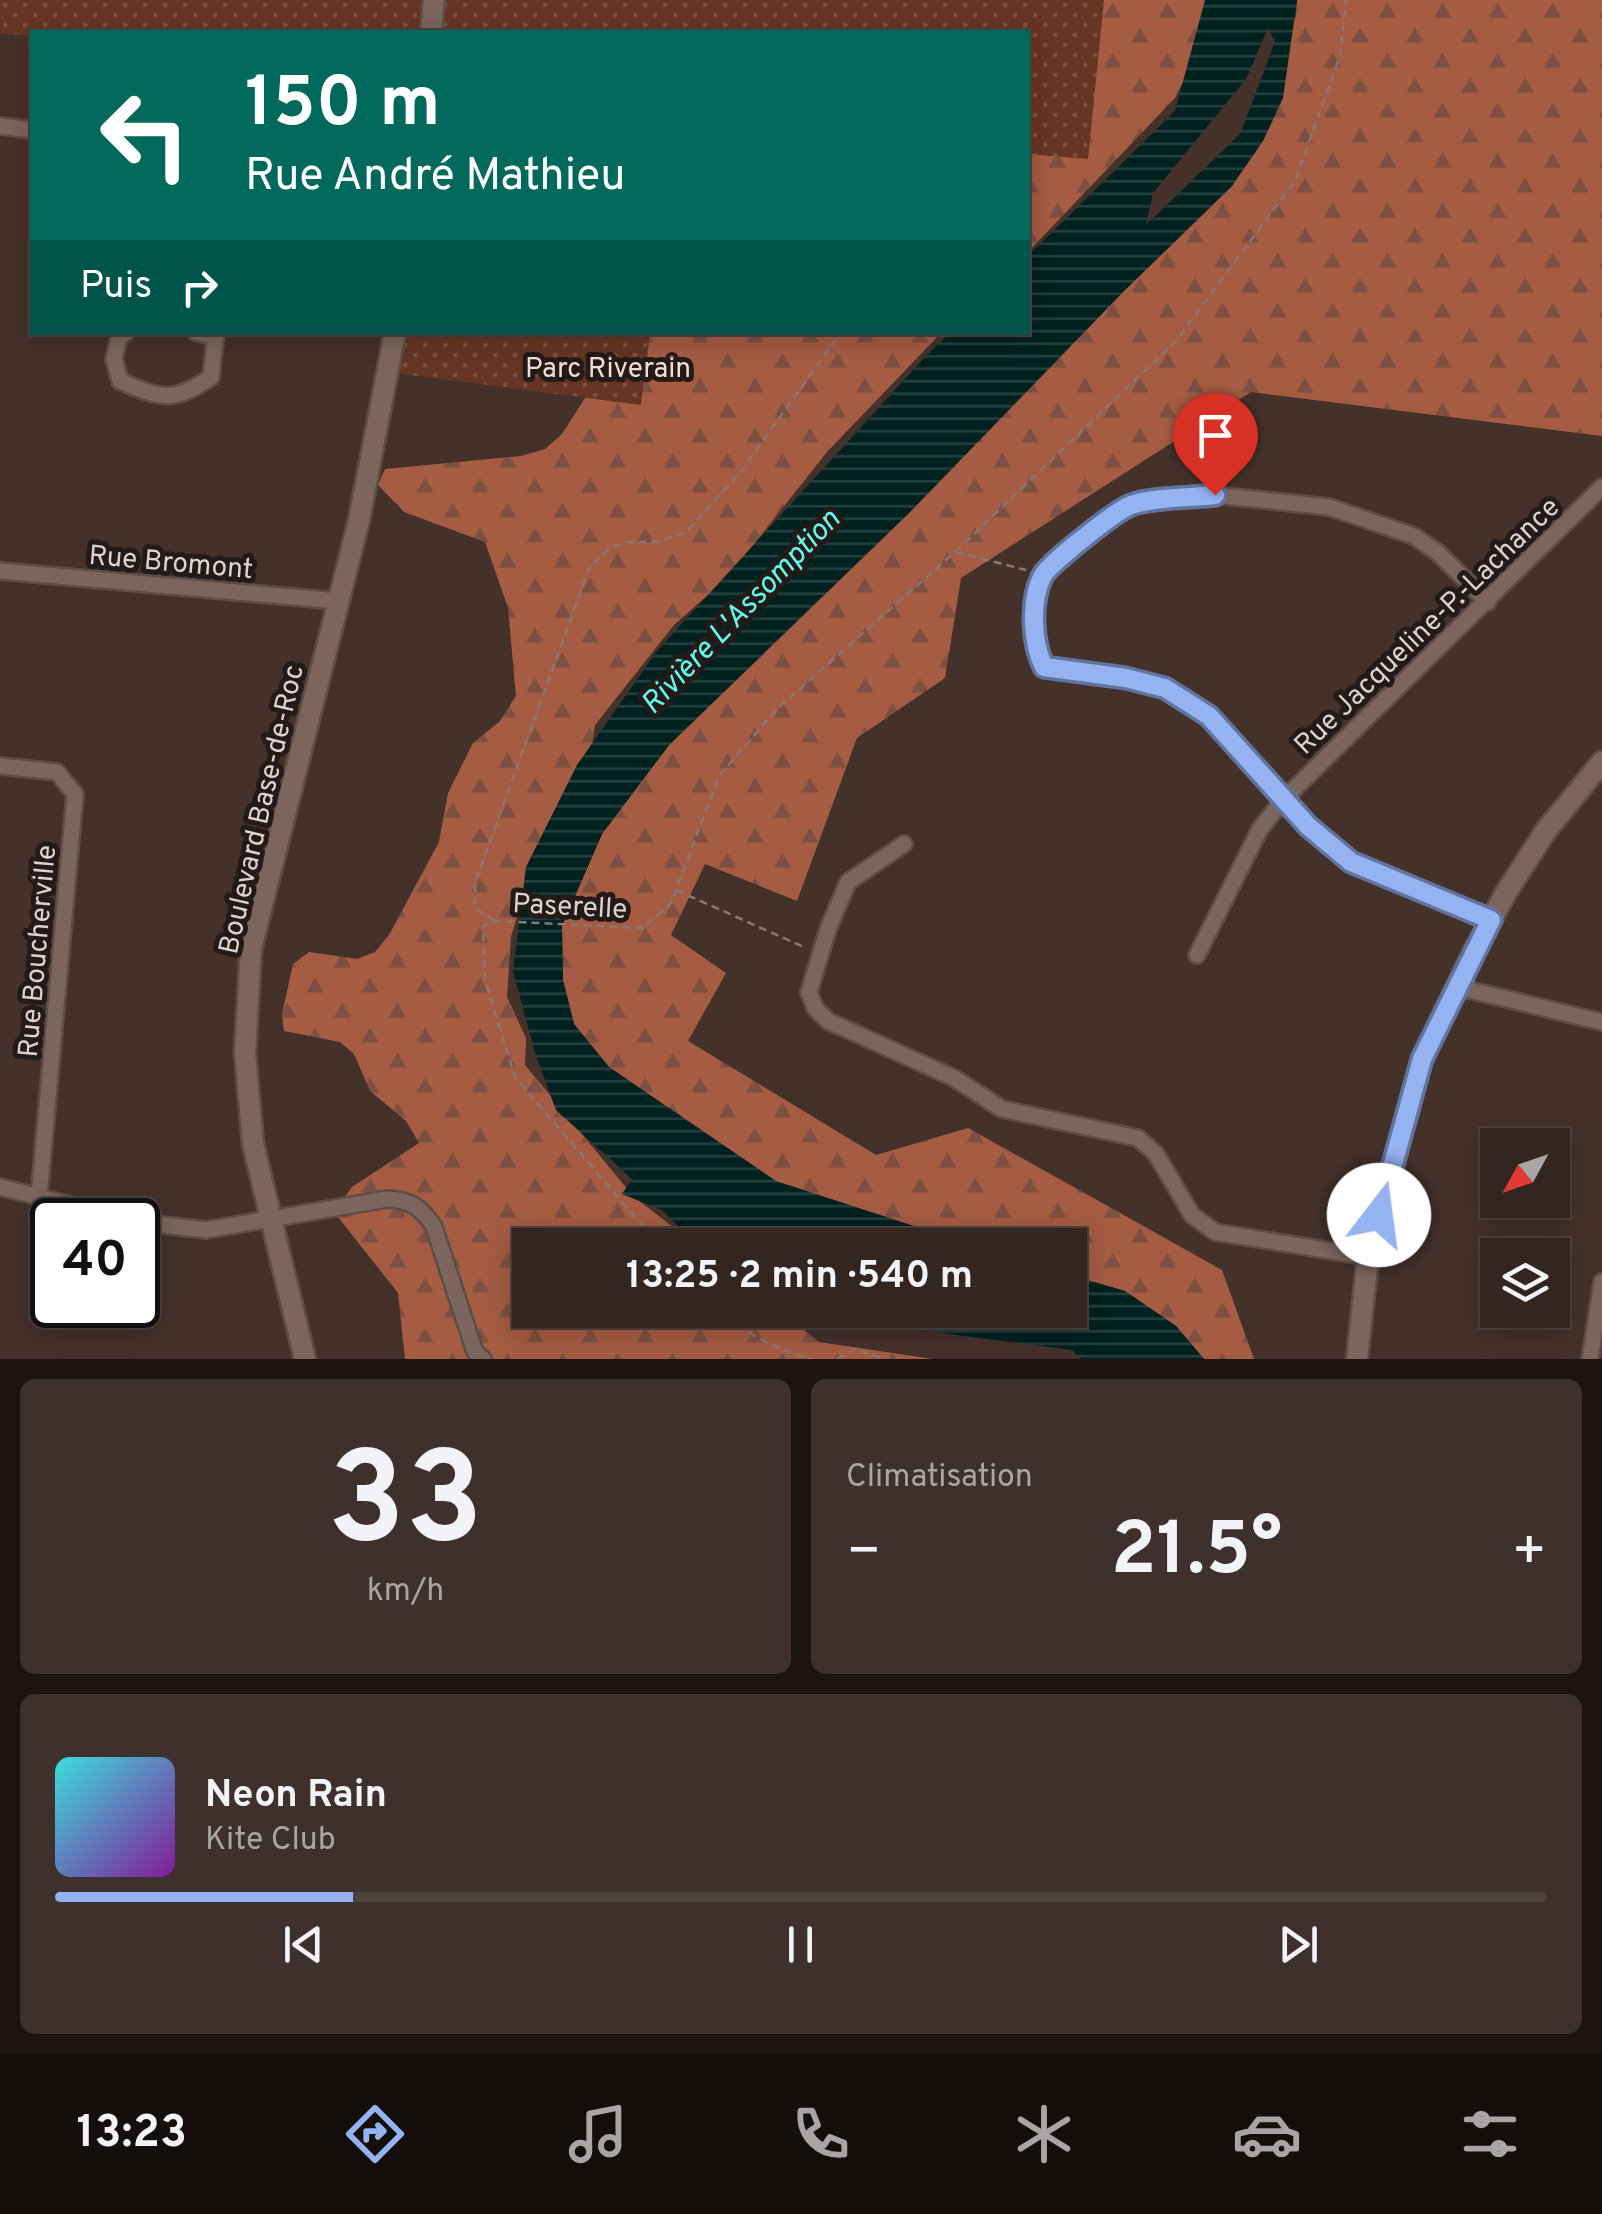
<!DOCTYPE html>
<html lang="fr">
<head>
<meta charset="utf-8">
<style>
  :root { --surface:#332520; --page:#3e312d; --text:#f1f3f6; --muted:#a9a5a5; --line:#4e423e; --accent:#95b2f1 }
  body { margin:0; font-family:Overpass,sans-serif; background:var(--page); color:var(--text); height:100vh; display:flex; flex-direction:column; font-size:38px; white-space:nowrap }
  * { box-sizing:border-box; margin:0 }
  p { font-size:32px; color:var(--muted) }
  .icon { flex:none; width:55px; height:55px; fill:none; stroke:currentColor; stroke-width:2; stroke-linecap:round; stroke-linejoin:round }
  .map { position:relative; height:1359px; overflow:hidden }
  .sheet { display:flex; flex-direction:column; gap:20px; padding:20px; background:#1c1412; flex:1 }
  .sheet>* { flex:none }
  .hud { position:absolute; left:30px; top:30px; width:1000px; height:305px; border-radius:0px; box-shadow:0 5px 25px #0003,0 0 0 2px var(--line); background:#00695c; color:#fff; overflow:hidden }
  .needle { width:65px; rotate:230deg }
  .fabs { position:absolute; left:1480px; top:1128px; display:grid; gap:20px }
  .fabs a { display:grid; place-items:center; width:90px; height:90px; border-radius:0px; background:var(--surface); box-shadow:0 5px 25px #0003,0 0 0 2px var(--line); font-size:50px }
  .speed { position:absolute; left:30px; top:1198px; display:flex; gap:20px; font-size:50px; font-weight:700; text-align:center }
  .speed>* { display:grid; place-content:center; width:130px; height:130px; border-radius:50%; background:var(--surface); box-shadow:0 5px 25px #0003,0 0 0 2px var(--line); line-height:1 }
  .speed .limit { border:5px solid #111; border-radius:15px; background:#fff; color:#111 }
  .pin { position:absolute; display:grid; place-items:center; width:85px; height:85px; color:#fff; margin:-102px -42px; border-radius:50% 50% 50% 0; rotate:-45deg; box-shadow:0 0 10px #0007 }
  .pin .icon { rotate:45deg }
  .me { position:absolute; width:110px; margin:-55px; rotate:15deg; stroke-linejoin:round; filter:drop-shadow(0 0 8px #0008) }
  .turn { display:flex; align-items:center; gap:35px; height:210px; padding:0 50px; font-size:45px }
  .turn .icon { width:130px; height:130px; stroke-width:2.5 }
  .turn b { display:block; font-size:70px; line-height:85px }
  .then { display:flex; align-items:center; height:95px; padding:0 50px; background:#0003; gap:20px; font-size:38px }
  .big { font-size:75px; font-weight:700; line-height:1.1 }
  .sheet .tile { flex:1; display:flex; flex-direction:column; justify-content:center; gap:15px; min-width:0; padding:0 35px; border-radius:15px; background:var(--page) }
  .sheet .dial { align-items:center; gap:0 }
  .dial b { font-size:130px; line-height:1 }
  .song { display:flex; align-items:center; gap:30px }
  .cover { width:120px; height:120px; border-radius:15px; background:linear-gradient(135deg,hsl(180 70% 55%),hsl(290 70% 35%)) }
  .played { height:10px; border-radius:5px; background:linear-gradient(90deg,var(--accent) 20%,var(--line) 20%) }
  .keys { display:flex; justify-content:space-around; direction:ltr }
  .heat { display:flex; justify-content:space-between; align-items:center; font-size:55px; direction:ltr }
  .sheet .tiles { flex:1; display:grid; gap:20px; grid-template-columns:1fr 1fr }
  .tile:last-child { grid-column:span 2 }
  .trip { position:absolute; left:512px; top:1228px; width:575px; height:100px; border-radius:0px; background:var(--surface); box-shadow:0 5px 25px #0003,0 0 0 2px var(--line); font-weight:700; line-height:100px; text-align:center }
  .tabs { display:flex; height:160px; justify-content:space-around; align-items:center; background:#140f0d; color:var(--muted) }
  .tabs .icon { width:70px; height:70px }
  .tabs .on { color:var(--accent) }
  .tabs b { font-size:45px; color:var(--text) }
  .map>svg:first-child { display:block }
  .forest { fill:url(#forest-firs) }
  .park { fill:url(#park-dots) }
  .water { fill:url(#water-rules); fill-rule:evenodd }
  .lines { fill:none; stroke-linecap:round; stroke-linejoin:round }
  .minor-casing { stroke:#5d4d47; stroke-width:20 }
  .tertiary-casing { stroke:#5d4d47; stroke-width:25 }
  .path { stroke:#887772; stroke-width:2.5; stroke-dasharray:8 5; stroke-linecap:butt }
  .minor { stroke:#7b655d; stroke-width:15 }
  .tertiary { stroke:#7b655d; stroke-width:20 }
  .route-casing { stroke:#61749d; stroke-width:25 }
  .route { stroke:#95b2f1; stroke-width:18 }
  .labels { text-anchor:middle; stroke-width:10; stroke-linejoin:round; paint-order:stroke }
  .park-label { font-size:28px; fill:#f3ddd6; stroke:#241b18 }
  .street-label { font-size:28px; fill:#dfd2ce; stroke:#241b18 }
  .water-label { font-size:30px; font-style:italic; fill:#61fef0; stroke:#241b18 }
</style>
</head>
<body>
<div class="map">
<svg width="1602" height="1359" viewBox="0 0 1602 1359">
  <defs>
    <pattern id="forest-firs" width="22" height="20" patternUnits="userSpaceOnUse" patternTransform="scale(2.5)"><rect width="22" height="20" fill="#a55c43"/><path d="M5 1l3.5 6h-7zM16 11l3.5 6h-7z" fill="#7e5041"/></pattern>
    <pattern id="park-dots" width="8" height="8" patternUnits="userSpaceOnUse" patternTransform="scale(2.5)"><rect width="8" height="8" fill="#663523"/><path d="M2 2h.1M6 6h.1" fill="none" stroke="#7b5142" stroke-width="1.8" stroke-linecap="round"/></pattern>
    <pattern id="water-rules" width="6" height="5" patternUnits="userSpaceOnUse" patternTransform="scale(2.5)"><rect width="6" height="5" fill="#00211e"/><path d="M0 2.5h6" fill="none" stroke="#25403e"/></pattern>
  </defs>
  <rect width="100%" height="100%" fill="#44312a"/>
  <!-- forest -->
  <path class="forest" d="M927 0H1213L1206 36 1175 98 1028 252V32Z
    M1297 0H1602V436L1251 392 961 578 945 678 857 738 797 901 705 864 671 935 726 973 688 1041 876 1155 968 1128 1222 1270 1254 1359H1204L1176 1326 1125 1291 1070 1275V1245H972L776 1182 733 1154 609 1067 574 1024 563 980 562 926 602 834 669 745 908 514 1123 292 1232 186 1296 16Z
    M586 333H941L827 452 727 578 674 625 595 725 591 753 537 850 511 937 507 997 526 1038 525 1065 633 1196 696 1245H530V1310H779L819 1342 933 1359H405L398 1293 334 1212 352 1187 419 1143 406 1121 370 1091 354 1054 340 1042 284 1031 282 1014 293 964 309 952 357 959 375 952 389 935 439 842 448 793 473 743 499 722 516 696 508 608 485 542 404 512 378 485 385 469 521 456 545 449 562 434 585 398Z"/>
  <!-- park -->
  <path class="park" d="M0 0H429L426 32H32V36L0 33Z
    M439 0H1104L1088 159 1028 154V32H436Z
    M400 333H650L641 405 395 373Z"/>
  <!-- water -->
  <path class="water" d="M1205 0H1297L1283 98 1263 141 1232 186 1123 292 908 514 669 745 602 834 562 926 563 980 574 1024 609 1067 776 1181 972 1245H697L662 1210 622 1194 632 1179 556 1110 535 1053 513 971 526 867 577 765 657 651 925 357 950 333 1028 332V256L1175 111ZM1268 28 1275 42 1240 134 1146 225 1153 193 1246 79Z
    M1070 1275 1125 1291 1176 1326 1204 1359H1081L1072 1350 804 1315 794 1310H1070Z"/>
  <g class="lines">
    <!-- minor casing -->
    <g class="minor-casing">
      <path id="minor" d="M0 126 32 130
        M127 332 119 338 114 359 120 381C161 399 174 403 211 377L216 332
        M195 332 215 337
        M0 571 338 601
        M1488 602 1438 553 1414 536 1329 507 1215 495 1130 505 1082 540 1042 574 1036 603V650L1044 667 1126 678 1165 688 1209 716 1308 826 1351 862 1491 920
        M0 766 57 772 75 794 39 1197
        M904 844 848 882 828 929 809 992 815 1008 828 1021 954 1078 1002 1109 1138 1138 1156 1154 1192 1215 1215 1232 1368 1257
        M1197 955 1260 829 1283 800 1602 487
        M1457 987 1602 1022
        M0 1187 129 1220
        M138 1222 206 1230 387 1199C411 1200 421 1207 434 1227L475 1352 483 1359
        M1590 1359 1602 1282"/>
    </g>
    <!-- tertiary casing -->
    <g class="tertiary-casing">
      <path id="tertiary" d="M431 32 434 0
        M305 1359 253 1144 245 1052 251 949 359 520 395 332
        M1357 1359 1368 1257 1422 1059 1475 949 1507 891 1545 832 1602 762"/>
    </g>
    <!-- path -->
    <path class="path" d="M956 552 1026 570
      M676 890 806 948
      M494 920 474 908 476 880 590 566 611 547 628 542H657L686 532 739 474 841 332
      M663 1245 635 1217 515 1077 485 980 483 926 496 921 643 928 671 903 719 776 778 708 955 552 1176 341 1295 181 1340 56 1346 0
      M717 1310C747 1333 774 1349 811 1359
      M837 1359 855 1349 885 1359"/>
    <!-- minor -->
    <use href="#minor" class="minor"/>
    <!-- tertiary -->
    <use href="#tertiary" class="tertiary"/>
  </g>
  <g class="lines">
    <!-- route casing -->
    <g class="route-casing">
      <path id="route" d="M1215 495C1191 498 1153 497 1131 505 1117 510 1047 565 1042 577 1030 602 1032 643 1044 667L1126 678 1165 688 1209 716 1308 826 1351 862 1491 920 1422 1059 1379 1215"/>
    </g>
    <!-- route -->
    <use href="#route" class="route"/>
  </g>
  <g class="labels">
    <!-- park labels -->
    <g class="park-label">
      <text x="608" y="377">Parc Riverain</text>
    </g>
    <!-- street labels -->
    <g class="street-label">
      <text transform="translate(171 561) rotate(5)" y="10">Rue Bromont</text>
      <text transform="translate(1426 625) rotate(-44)" y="10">Rue Jacqueline-P.-Lachance</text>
      <text transform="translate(260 809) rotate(-77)" y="10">Boulevard Base-de-Roc</text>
      <text transform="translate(570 905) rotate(3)" y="10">Paserelle</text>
      <text transform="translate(36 951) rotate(-85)" y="10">Rue Boucherville</text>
    </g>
    <!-- water labels -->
    <g class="water-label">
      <text transform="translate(740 611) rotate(-46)" y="10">Rivière L'Assomption</text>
    </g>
  </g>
</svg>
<div class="fabs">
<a><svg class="needle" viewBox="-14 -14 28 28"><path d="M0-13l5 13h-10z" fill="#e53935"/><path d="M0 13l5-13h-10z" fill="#a9a5a5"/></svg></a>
<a><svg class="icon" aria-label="layers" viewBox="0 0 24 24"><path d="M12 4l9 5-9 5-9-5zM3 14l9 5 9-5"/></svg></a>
</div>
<div class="speed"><div class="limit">40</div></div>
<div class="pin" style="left:1215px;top:495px;background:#d93025"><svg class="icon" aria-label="arrive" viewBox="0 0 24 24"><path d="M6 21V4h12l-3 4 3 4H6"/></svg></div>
<svg class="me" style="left:1379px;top:1215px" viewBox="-20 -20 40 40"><circle r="19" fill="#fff"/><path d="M0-13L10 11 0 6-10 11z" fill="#95b2f1"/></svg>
<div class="trip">13:25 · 2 min · 540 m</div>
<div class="hud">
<div class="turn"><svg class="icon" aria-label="left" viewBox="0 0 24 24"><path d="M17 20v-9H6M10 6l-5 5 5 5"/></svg><div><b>150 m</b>Rue André Mathieu</div></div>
<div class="then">Puis<svg class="icon" aria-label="right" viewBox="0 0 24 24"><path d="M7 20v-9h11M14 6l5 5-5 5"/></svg></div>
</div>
</div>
<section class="sheet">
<div class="tiles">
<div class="tile dial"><b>33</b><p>km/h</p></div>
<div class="tile"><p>Climatisation</p>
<div class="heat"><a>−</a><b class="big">21.5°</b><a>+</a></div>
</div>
<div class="tile">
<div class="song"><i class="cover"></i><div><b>Neon Rain</b><p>Kite Club</p></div></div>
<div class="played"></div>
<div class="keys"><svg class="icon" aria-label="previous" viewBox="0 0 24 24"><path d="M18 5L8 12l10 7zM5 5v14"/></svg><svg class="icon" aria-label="pause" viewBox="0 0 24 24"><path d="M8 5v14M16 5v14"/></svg><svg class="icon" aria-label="next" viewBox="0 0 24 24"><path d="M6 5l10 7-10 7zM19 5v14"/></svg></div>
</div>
</div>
</section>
<nav class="tabs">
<b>13:23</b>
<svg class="icon on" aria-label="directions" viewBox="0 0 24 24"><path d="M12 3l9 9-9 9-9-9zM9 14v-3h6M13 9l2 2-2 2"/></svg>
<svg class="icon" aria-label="music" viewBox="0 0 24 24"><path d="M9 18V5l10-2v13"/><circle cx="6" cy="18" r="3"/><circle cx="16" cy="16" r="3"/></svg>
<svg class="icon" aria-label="phone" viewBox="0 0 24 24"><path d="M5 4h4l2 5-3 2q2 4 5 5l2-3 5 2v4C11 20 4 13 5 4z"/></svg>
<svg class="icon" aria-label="climate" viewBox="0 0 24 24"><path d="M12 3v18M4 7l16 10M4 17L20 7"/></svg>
<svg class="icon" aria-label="car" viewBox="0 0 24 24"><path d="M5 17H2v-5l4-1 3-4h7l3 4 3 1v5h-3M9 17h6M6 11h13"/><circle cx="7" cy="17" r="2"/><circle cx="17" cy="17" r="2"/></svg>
<svg class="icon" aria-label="filters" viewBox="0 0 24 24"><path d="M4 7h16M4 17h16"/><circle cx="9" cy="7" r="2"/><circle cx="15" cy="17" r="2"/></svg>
</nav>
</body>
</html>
